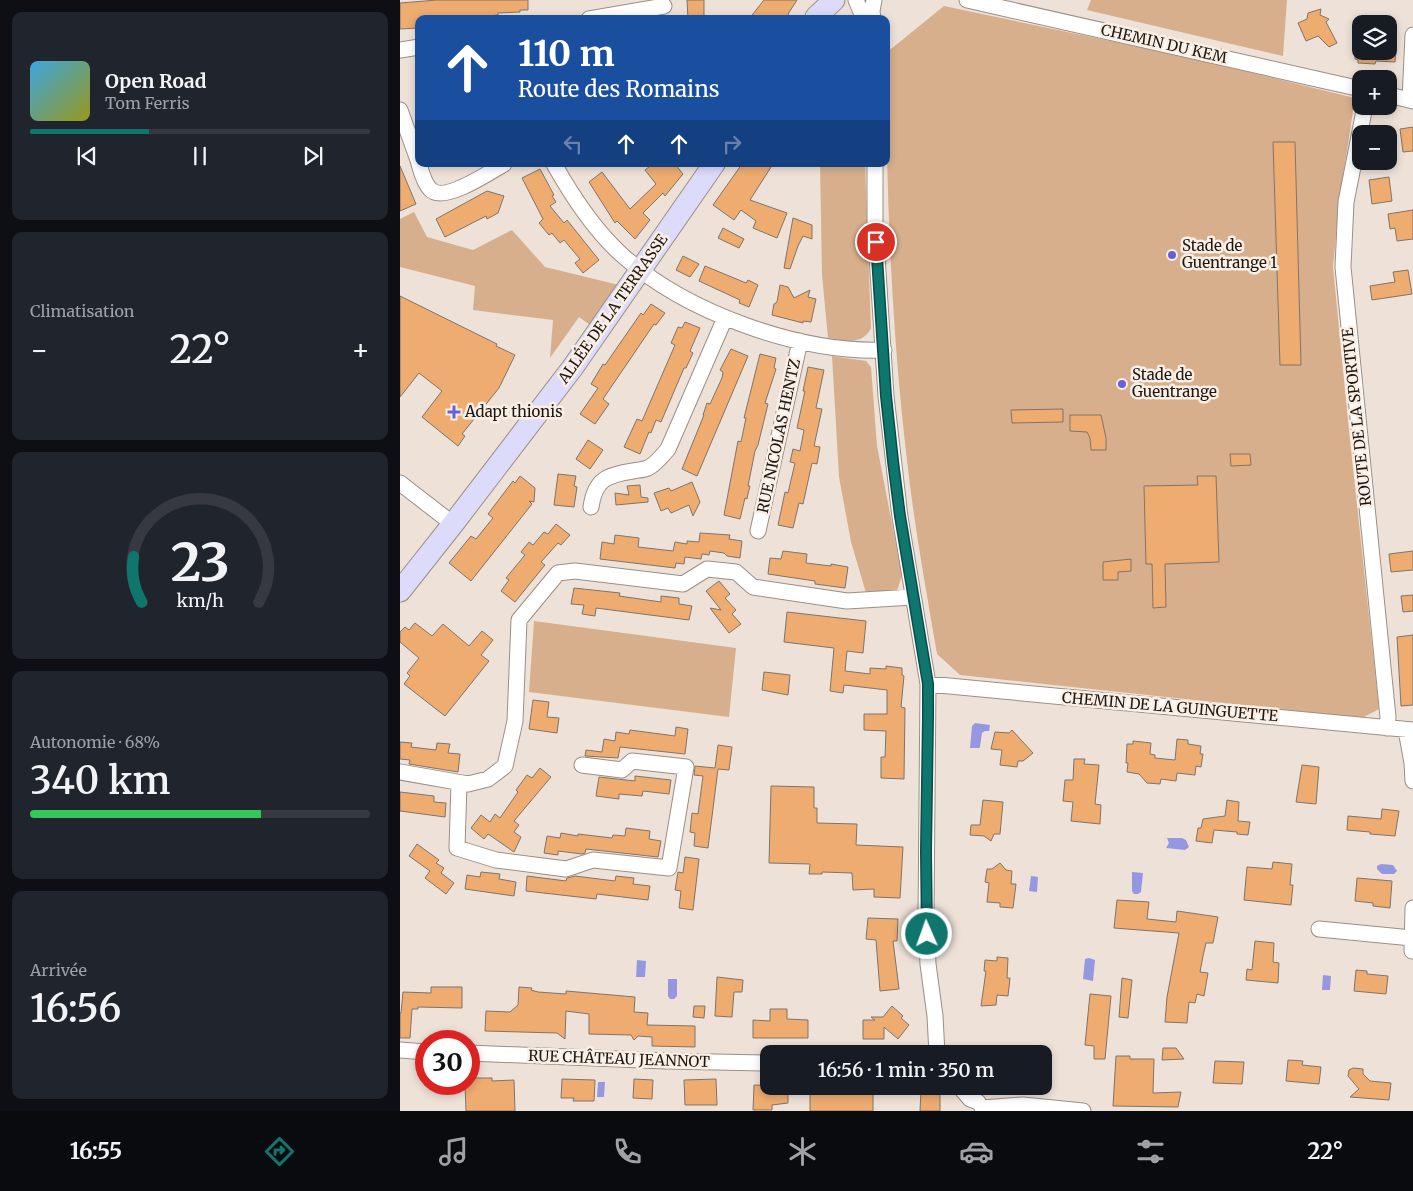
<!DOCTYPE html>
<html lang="fr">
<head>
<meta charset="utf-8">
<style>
  :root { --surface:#171b24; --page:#20242c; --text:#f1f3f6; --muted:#9ea1a6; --line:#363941; --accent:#0f766e }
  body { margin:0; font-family:Merriweather,serif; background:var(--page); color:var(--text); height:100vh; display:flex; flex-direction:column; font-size:19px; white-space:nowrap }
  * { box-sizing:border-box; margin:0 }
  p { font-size:16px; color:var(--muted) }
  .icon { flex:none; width:28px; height:28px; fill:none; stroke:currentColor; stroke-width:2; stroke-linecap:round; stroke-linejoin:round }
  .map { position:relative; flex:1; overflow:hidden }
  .drawer { display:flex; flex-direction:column; gap:12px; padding:12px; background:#0d0f14; width:400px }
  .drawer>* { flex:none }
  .banner { position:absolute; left:15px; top:15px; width:475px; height:152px; border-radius:10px; box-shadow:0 2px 8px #0003; background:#1a4fa0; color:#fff; overflow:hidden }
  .controls { position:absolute; left:952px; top:15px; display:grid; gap:10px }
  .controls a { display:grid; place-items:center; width:45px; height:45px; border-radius:10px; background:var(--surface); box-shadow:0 2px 8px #0003; font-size:25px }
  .speed { position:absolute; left:15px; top:1030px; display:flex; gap:10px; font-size:25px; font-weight:700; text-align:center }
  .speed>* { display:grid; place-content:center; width:65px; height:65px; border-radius:50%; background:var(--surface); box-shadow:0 2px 8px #0003; line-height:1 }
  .speed .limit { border:8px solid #d22; background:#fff; color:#111 }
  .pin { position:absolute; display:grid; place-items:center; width:42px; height:42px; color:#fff; margin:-21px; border:2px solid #fff; border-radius:50%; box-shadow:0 1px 5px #0007 }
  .me { position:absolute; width:55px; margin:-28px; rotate:358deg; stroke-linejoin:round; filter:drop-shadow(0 0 4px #0008) }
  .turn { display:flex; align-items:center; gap:18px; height:105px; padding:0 20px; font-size:22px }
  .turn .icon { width:65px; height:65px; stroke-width:2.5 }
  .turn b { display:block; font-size:35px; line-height:42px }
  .lanes { display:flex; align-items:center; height:48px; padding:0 20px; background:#0003; justify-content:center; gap:25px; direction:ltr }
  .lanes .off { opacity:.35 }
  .big { font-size:38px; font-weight:600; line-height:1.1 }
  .drawer .tile { flex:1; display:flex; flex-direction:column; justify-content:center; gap:8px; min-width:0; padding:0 18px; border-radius:10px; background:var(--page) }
  .drawer .dial { align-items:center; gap:0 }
  .dial svg { height:130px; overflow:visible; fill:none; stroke:var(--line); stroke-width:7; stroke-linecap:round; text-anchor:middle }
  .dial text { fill:var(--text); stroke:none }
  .song { display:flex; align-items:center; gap:15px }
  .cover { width:60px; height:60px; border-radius:8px; background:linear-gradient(135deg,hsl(200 70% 55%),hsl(60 70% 35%)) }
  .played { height:5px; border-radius:2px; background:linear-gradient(90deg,var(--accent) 35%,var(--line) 35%) }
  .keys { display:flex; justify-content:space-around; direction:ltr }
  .heat { display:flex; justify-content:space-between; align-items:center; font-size:28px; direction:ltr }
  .charge { height:8px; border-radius:4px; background:linear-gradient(90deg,#34c759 68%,var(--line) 0) }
  .trip { position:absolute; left:360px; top:1045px; width:292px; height:50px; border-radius:10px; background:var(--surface); box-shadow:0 2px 8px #0003; font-weight:600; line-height:50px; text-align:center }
  .menu { display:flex; height:80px; justify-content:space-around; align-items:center; background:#090b0e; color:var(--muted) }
  .menu .icon { width:35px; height:35px }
  .menu .current { color:var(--accent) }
  .menu b { font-size:22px; color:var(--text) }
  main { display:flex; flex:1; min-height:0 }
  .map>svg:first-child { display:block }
  .green { fill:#d7af8c }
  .water { fill:#9597e1 }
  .building { fill:#eeac70; stroke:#7f746b }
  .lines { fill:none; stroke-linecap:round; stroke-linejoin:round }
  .street-casing { stroke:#9a8f86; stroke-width:17 }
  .secondary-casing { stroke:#9a8f86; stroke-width:23 }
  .street { stroke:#fff; stroke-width:15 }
  .secondary { stroke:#dcdcfa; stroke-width:21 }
  .route-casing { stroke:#0a4d48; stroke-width:12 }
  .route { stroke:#0f766e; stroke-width:9 }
  .poi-dot { fill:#6860d9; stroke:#fbefe5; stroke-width:2 }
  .labels { text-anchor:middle; stroke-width:5; stroke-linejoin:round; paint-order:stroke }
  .street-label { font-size:15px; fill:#1b1713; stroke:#fbefe5 }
  .poi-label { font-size:15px; fill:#1b1713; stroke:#fbefe5; text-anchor:start }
</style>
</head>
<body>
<main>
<section class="drawer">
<div class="tile">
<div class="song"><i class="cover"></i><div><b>Open Road</b><p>Tom Ferris</p></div></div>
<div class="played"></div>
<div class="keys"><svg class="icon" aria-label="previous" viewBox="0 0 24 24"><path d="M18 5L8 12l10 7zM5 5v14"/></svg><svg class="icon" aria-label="pause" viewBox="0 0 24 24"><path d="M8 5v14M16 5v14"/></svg><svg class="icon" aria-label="next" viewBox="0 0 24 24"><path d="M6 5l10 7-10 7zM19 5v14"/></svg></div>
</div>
<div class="tile"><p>Climatisation</p>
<div class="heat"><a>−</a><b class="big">22°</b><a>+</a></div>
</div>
<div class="tile dial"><svg viewBox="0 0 100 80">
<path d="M14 69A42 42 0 1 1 86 69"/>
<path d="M14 69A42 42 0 0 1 9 41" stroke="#0f766e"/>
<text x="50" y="56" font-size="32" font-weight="700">23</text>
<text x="50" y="72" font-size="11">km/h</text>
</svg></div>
<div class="tile"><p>Autonomie · 68%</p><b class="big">340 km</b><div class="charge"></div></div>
<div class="tile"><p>Arrivée</p><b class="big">16:56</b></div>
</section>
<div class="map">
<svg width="1013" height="1111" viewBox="0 0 1013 1111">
  <rect width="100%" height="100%" fill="#eee2d8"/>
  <!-- green -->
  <path class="green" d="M691 0H887L883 56 687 10Z
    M544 6 796 59 955 98 940 195 933 267 949 431 979 709 962 718 560 675 537 654C526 589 514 525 507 460 491 325 486 188 486 53Z
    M420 164H465L471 328C463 346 444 340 428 338L422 275Z
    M14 212 27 237 73 250 112 230 145 267 219 285 190 325 179 317 150 358 153 320 73 310 75 286 0 267V219Z
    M432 356 466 361 471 367 477 446 502 575 497 591 466 593 451 542 439 477Z
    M134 621 336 648 329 717 129 692Z"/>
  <!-- water -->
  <path class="water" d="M575 723 590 725 589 731H585L582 733 580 747 579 748H570L572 726Z
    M767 838H782L786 840 789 847 785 850 766 848 769 843Z
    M981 864 993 865 997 871 994 874H982L977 869V866Z
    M732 872 743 873 741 892 738 894H734L732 891Z
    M631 876 638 877 637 892 629 891Z
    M689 958 695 960 693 981 683 979 685 959Z
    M237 960 246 961 245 977H236Z
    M923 975 931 976 930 990H922Z
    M268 979H277V996L274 999H270L268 996Z
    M198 1082H205L204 1097H197Z"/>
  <!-- building -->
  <path class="building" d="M37 0H128V10H120V12L98 13V15L57 19H19V28L0 29V3Z
    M287 0H304V16L288 19Z
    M364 0H397L388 14 390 19H349Z
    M921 9 920 15 929 19 926 22 937 43 929 47 918 36 906 41 898 23 907 19 908 13Z
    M955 51H996L995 62 976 61 975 64 958 63V60L955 59Z
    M1013 127V151L1003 152 1000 129Z
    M873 142H895L901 365H880Z
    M253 164H275L283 174 265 196 263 193 243 213 250 220 235 239 217 221 215 223 189 182 202 172 230 209 256 184 245 170Z
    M342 164H373L350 200 387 213 377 238 353 228 356 221 341 210 334 220 313 205Z
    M0 166 16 204 0 211Z
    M140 169 154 195 152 196 156 202 150 206 164 223 167 220 199 260 183 273 175 263 180 259 164 240 160 243 152 233 149 235 139 223 143 219 122 178Z
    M989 177 992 201 972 204 969 180Z
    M87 191 104 196 98 213 87 219 86 216 45 237 36 219Z
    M1013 210V239L997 241 995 228 990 229 988 214Z
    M393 218 412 225V239L403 236 398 246 390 269 384 268Z
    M323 228 344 239 339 248 318 238Z
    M283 256 299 264 290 277 276 270Z
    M305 266 346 283 348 280 358 285 349 307 339 303 340 300 299 281Z
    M1008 270 1012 294 972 300 970 286 995 282 993 272Z
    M380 285 388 287 394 298 410 290 408 297 416 299 411 322 403 321V323L372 315 374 304 377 302Z
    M0 296 97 344 96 346 115 355 99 388 62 434 65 436 58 446 22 417 42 391 19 373 0 397Z
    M251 304 265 313 256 325 254 324 203 399 209 404 195 424 180 414 198 388 191 384 203 364 205 365 241 313 243 315Z
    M285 322 300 328 290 351 293 353 286 368H284L261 422 256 420 251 433 249 432 240 454 224 447 237 419 242 421 275 345 271 343 278 327 282 328Z
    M331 349 348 356 297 476 282 469 304 415H303L307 403 310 404 322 378 323 372 320 370Z
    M360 354 376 358 374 368 376 369 365 403 368 404 358 445 355 451 348 486H350L348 494 347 499 345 498 340 519 324 515 338 441 341 442 346 418H344Z
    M408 367 424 370 416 408 422 409 414 446 420 447 417 464 412 463 403 504 399 503 393 528 378 525 385 492 388 493 395 463 390 462 393 449 400 451 404 430 397 428 405 391H403Z
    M663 409V422L612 423 611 410Z
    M670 415H701L706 438V450H691L690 438 687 432 670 431Z
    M188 440 203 450 190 469 176 459Z
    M830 454H850L851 465 831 466Z
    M158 474 176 476 174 486 177 487 174 507 154 505Z
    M120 476 135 488 134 502 129 501 132 504 71 581 49 563 71 536 76 539 93 518 88 514 113 481 115 483Z
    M797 476H816L819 562 765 564 766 607 753 608 752 564H746L744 486 798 485Z
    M292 482 300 502 293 516 289 505 271 513 268 508 261 511 254 493 269 488 271 491Z
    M240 485 241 497 248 498V502L216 505 215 493 229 495 227 486Z
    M156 524 170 535 161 545 158 543 141 562 145 565 115 602 101 591 109 580 106 578 125 555 121 552 129 542 133 545 144 532 148 534Z
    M300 533 330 535 329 539 342 541 340 558 327 556 324 553 310 551 309 555 302 554 301 559 285 557 284 564 276 563 275 568 200 559 202 542 214 544 215 535 239 538 238 547 273 551 275 542 287 544V541L299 542Z
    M383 551 407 554 406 563 431 566V564L448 567 445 588 415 584V581L368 574 370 558 381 559Z
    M1013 551V570L991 572 989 554Z
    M731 559V571L718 572V580H703V562Z
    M319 581 330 594 325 598 336 610 332 614 341 624 329 633 310 608 321 610 306 591Z
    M174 588 220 593 219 596 261 602V596L279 598V604L292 606 289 620 196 608 195 616 182 614 184 605 171 604Z
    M1013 595V611L1003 612 1001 596Z
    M387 612 466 621 463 653 447 651 445 671 470 674V668L486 669V666L502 668V675L504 676 501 707 505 708 504 779 481 778V757H485L486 731 464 730V714H487V690L444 685 443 693 430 691 434 648 384 642Z
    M15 623 32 636 43 624 69 646 82 631 93 640 81 655 89 661 45 716 4 684 10 676 7 673 19 658 0 642V632L5 627 9 630Z
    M1013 635V705L1001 706 997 637Z
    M364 672 390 675 388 695 362 690Z
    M133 700 149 702 147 717 159 718 157 733 129 729Z
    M276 727 288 729 285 754 220 747 218 758 185 756 186 750 202 752 204 739 215 741 216 732 229 734 230 730 275 736Z
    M612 730 633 753 623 761H618L617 767 600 765 602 750 591 749 595 732 609 733Z
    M777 739 788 740V744L801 746 800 754H803L801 767 796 766 795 775 777 773 776 781 761 779 760 784 747 783 739 774 727 772 728 763H726L727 744H733V741L751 743 750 754 755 755V758L775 760Z
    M0 742 12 743 11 747 36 750 37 743 50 744 48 753 60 754 58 772 9 764 10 760 0 759Z
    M318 745 332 747 329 770 318 769 308 848 294 846 295 833 290 832 292 813 298 814 303 776 294 775 295 766 315 768Z
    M674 759H685L684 764 699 765 695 804 701 805 700 824 671 821 673 802 663 801 665 780H673Z
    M902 765 919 767 916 804 896 802Z
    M140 768 151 777 114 821 119 825 114 832 121 837 114 852 88 834 84 839 71 828 81 815 90 822 95 814 100 818 118 792 116 790 127 775 132 778Z
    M235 776 271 780 269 794 243 791 242 796 219 794V799L196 796 199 777 235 781Z
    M371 786 414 787V808H417V823L457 824 456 845 503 847 500 898 474 897V889L453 890 452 873 422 872V874H409L410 864 369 863Z
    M0 792 34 796V802L46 803 45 817 0 811Z
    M583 800 603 802 600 834H594L591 841 584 836 570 835 571 825H580Z
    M827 800 839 802 838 821 850 822 848 835 837 834V832L814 830 812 843 796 841 798 828H801L803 819 825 816Z
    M982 809 999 811 995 836 970 834V832L947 830 948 816 981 819Z
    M226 828 250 831 249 839 261 841 258 857 186 849 185 853 182 854 158 851V855L144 853 147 836 160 838 161 833 178 836V834L212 838 213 835 225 836Z
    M17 844 39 860 36 863 44 868 41 873 54 883 46 894 25 878 30 871 9 856Z
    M285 857 299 859 293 910 279 908 281 891 275 890 278 872 283 873Z
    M873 862 892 864 890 885H893L891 905 844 900 847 867 872 869Z
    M600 863 606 870 612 871 611 884H616L613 908 600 907V903L587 902 589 883 585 882 587 869H592Z
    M81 872 100 874 99 879 116 882 114 896 65 889 67 875 80 877Z
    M127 876 166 881 167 878 175 876 215 881 216 876 234 878 233 884 250 886 248 900 197 894 196 899 126 891Z
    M957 878 992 881 990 908 973 906V903L955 901Z
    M717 900 749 902 747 919 776 922 777 911 818 917 813 943H806L803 956 800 972 808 973 804 996 797 994 795 1003 789 1002 787 1023 765 1022 767 997 779 933 714 928Z
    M468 918 498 919 497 941H493L499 989 480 991 476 940 466 939Z
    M855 941 874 943 873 962 879 963 878 983 846 980 847 969 852 970Z
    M597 957 608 958 607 978H610L608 996 597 995 596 1005 581 1006 586 971H584L585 960 597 961Z
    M956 970 967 971V974L988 976 986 994 954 991Z
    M317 977 343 980 342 992H334L332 1017 315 1016Z
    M722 978 732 980 728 1018 719 1017Z
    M31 987H62V1008L18 1007V1009H12L10 1038H0V1013H1L3 992 31 993Z
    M119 987 132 988 131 990 138 992 166 994V991L235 997 234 1012 248 1013 247 1025 295 1026V1047L252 1046V1037L238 1036 234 1040 231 1035 189 1034V1014L166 1011 165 1039 157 1033 85 1031 86 1011 110 1012 118 1005Z
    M690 994 711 996 705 1059H694V1046L685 1045Z
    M294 1006H305L304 1018 293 1017Z
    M492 1006 503 1016 501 1018 509 1025 498 1039 484 1027V1039H463V1020H475L471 1017H483Z
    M370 1009H387V1019L408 1020V1038H353V1020L370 1021Z
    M763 1048H776L784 1059 762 1060Z
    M716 1056H730V1059H754L753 1093 781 1092 778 1107 713 1106Z
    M888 1060 903 1061 902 1065 921 1067 919 1084 886 1081Z
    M815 1061 844 1062 842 1084 813 1083Z
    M953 1068 963 1069V1074L970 1081 991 1083 989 1100 950 1097 959 1089 948 1076 949 1070Z
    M69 1078H92V1081L114 1080 115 1111H66L65 1084H69Z
    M162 1079 195 1080 194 1101H173L174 1098H161Z
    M234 1079 253 1080 252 1099 233 1098Z
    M316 1079 317 1105H285L284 1080Z
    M354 1085 388 1086V1103L372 1105V1110H353Z
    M521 1090 540 1091V1111H520Z
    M410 1093 473 1094V1111H410Z"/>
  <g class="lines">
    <!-- street casing -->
    <g class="street-casing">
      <path id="street" d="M456 0 464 19
        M567 0 961 89
        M189 19 264 6
        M473 19 472 11 474 0
        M0 50 19 47
        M989 95 1013 101
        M1010 100 1013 35
        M965 106 946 202 943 267 988 717 987 728
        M0 110 19 163
        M19 164C21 171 24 183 30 189 43 204 90 172 104 164
        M154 164C172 196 194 230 222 255 285 312 398 353 484 350
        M475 164V225L486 396 500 517 528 684 526 918 528 964 535 1016 537 1054
        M0 483 53 524
        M191 507C195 479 207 475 233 471 237 470 243 470 248 468 256 464 262 456 268 449L325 318
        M358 531 400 341
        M528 684 1013 730
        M1006 730 1012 763 1013 781
        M0 772 68 784 88 779 105 766 115 721 119 620 158 573 175 571 283 584 307 569 336 572 353 587 447 601 513 597
        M59 783 57 848 96 860 166 869 193 860 269 868 286 767 232 761 222 770 182 765
        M919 929 1012 938
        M1012 951 1013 908
        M0 1050 26 1052
        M69 1053 266 1061 369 1063
        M559 1086 570 1099 578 1102
        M582 1108 623 1105 683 1111"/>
    </g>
    <!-- secondary casing -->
    <g class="secondary-casing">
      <path id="secondary" d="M416 17 434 0
        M0 591 53 524 173 367 314 164"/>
    </g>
    <!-- street -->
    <use href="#street" class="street"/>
    <!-- secondary -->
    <use href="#secondary" class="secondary"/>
  </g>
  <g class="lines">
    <!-- route casing -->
    <g class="route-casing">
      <path id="route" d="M476 242 486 396 493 461 500 516 528 684V717L526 852 527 934"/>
    </g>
    <!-- route -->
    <use href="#route" class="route"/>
  </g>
  <!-- markers -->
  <g class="poi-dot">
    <circle cx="772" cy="255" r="5"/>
    <circle cx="722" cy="384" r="5"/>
    <path d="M51.5 404.5h5v5h5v5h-5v5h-5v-5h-5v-5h5z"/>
  </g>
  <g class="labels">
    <!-- street labels -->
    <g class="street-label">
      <text transform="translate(764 44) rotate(13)" y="5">CHEMIN DU KEM</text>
      <text transform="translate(213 309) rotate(-55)" y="5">ALLÉE DE LA TERRASSE</text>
      <text transform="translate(957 417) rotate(-96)" y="5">ROUTE DE LA SPORTIVE</text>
      <text transform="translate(379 436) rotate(-78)" y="5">RUE NICOLAS HENTZ</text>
      <text transform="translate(770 707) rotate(5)" y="5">CHEMIN DE LA GUINGUETTE</text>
      <text transform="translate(219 1059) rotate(2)" y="5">RUE CHÂTEAU JEANNOT</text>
    </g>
    <!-- poi labels -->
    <g class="poi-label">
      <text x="782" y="251">Stade de<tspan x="782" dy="17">Guentrange 1</tspan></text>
      <text x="732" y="380">Stade de<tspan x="732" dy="17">Guentrange</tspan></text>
      <text x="65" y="417">Adapt thionis</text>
    </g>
  </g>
</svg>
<div class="controls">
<a><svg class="icon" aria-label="layers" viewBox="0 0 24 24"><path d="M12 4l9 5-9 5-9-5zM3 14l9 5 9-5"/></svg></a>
<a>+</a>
<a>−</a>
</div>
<div class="speed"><div class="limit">30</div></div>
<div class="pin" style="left:476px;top:242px;background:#d93025"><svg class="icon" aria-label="arrive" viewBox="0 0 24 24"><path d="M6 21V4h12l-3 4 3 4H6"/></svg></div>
<svg class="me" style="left:527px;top:934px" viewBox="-20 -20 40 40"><circle r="17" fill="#0f766e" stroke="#fff" stroke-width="3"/><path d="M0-11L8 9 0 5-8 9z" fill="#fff"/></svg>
<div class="trip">16:56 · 1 min · 350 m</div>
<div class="banner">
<div class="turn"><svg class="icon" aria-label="ahead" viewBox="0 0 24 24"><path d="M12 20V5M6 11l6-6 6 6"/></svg><div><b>110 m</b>Route des Romains</div></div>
<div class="lanes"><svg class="icon off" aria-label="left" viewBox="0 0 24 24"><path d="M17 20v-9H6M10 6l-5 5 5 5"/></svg><svg class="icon" aria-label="ahead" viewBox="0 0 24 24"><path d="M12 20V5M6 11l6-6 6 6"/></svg><svg class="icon" aria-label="ahead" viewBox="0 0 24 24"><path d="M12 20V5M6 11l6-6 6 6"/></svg><svg class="icon off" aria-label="right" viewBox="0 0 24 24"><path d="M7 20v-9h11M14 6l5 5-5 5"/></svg></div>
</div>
</div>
</main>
<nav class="menu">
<b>16:55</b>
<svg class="icon current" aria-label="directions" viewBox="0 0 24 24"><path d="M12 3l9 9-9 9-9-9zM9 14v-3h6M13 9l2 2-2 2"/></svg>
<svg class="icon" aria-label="music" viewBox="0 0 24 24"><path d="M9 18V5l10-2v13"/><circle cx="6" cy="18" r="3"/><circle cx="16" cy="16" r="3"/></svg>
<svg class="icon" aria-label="phone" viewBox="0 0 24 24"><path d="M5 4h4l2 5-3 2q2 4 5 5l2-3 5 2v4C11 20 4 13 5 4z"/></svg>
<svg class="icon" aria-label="climate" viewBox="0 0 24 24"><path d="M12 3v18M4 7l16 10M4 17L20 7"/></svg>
<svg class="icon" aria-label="car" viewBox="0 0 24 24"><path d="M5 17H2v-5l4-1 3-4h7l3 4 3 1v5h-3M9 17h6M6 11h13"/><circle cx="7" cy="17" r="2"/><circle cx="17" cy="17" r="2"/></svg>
<svg class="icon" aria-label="filters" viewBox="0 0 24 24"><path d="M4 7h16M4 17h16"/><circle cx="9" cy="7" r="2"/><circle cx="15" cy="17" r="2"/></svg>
<b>22°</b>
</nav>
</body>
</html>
